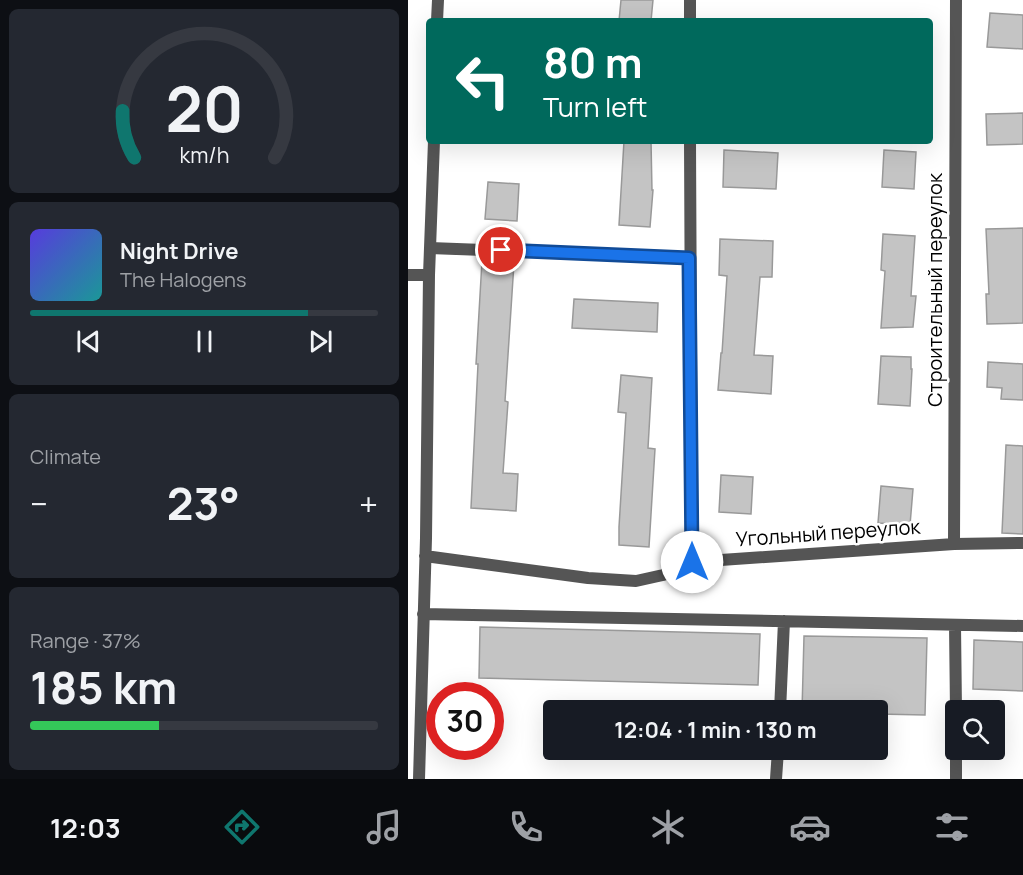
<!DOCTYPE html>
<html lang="en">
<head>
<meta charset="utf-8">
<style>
  :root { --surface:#171b24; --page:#242831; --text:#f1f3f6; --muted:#9ea1a6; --line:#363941; --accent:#0f766e }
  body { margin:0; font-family:Manrope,sans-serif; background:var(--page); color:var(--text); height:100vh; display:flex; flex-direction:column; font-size:22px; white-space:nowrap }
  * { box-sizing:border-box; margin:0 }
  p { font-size:20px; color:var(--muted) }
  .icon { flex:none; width:33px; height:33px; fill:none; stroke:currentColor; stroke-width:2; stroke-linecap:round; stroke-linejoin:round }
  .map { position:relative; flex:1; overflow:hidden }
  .drawer { display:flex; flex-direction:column; gap:9px; padding:9px; background:#0d0f14; width:408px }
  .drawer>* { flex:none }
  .hud { position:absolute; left:18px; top:18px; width:507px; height:126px; border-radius:6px; box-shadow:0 6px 24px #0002; background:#00695c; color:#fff; overflow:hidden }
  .fabs { position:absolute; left:537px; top:700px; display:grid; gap:12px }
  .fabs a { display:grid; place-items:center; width:60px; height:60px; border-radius:6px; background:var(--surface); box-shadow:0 6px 24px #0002; font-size:30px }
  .speed { position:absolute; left:18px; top:682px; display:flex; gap:12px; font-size:30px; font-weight:700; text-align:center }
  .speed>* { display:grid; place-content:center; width:78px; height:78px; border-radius:50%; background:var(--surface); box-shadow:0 6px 24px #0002; line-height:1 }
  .speed .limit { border:9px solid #d22; background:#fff; color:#111 }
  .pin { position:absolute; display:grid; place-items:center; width:51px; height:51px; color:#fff; margin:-26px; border:3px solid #fff; border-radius:50%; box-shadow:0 2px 6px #0007 }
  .me { position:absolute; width:66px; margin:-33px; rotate:0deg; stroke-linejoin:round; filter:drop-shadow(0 0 4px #0008) }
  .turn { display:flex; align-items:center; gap:21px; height:126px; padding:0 18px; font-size:27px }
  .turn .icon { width:78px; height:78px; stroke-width:2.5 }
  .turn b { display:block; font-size:42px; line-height:51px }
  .big { font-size:45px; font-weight:700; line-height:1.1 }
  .drawer .widget { flex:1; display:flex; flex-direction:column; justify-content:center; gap:9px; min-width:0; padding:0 21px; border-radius:9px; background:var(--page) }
  .drawer .dial { align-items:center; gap:0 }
  .dial svg { height:156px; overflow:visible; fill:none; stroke:var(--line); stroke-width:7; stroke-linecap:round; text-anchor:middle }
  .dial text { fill:var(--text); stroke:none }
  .song { display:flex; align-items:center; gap:18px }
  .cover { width:72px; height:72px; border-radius:9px; background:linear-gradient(135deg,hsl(250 70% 55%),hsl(180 70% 35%)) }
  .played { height:6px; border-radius:3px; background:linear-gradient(90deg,var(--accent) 80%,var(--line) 80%) }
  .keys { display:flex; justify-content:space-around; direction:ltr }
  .heat { display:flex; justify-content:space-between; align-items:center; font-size:33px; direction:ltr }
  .charge { height:9px; border-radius:4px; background:linear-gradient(90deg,#34c759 37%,var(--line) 0) }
  .trip { position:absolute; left:135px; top:700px; width:345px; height:60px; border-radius:6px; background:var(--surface); box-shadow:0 6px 24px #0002; font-weight:700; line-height:60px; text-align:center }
  .tabs { display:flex; height:96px; justify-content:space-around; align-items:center; background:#090b0e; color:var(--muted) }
  .tabs .icon { width:42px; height:42px }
  .tabs .current { color:var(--accent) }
  .tabs b { font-size:27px; color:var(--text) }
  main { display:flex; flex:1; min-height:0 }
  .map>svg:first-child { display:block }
  .building { fill:#c4c4c4; stroke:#999; stroke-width:1.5 }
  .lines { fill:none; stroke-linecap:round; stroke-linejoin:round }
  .minor { stroke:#555; stroke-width:12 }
  .route-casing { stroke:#114b97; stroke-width:15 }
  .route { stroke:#1a73e8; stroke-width:10 }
  .labels { text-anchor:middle; stroke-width:5; stroke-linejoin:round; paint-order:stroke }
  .street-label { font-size:20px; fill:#000; stroke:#fff }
</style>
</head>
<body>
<main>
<section class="drawer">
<div class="widget dial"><svg viewBox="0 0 100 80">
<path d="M14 69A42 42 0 1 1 86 69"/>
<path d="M14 69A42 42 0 0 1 8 45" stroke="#0f766e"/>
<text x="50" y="56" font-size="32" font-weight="700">20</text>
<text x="50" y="72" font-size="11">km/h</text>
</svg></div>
<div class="widget">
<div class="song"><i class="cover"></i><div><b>Night Drive</b><p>The Halogens</p></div></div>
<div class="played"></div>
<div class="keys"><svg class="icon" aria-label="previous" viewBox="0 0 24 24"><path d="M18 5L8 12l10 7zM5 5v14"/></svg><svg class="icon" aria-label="pause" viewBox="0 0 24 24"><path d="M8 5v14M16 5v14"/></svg><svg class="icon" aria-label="next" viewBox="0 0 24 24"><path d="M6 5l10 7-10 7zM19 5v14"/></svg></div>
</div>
<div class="widget"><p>Climate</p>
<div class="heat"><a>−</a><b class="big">23°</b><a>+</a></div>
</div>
<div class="widget"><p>Range · 37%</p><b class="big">185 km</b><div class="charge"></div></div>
</section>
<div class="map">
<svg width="615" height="779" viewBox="0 0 615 779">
  <rect width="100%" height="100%" fill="#fff"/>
  <!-- building -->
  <path class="building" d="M213 0H245L243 21H211Z
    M582 13 615 15V49L579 47Z
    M615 113V144L579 145 578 114Z
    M216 141H243L244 190H245L242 227 211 225Z
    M316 150 370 153 368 189 315 187Z
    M476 150 508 152 506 189 474 187Z
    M80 182 111 184 109 221 77 219Z
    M615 228V323L579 324 578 294H581L578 229Z
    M475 234 507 236 503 296H508L505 327 473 328 477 271 473 270Z
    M312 239 365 241 364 277H352L346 355 365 356 363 394 310 390 313 353H314L319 276 311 275Z
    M74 261 106 263 97 401 100 402 95 473 110 474 108 511 63 508 70 364H68Z
    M166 299 250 303 249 332 164 328Z
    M473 356 503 357V369H504L502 406 470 404Z
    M580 362 615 364V400L593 399 594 388 579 387Z
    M213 375 244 378 240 448 247 449 241 547 211 545V527L218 413 210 412Z
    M598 445 615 446V534L594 533Z
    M313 475 345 477 343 514 311 512Z
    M473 486 505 489 502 525 470 523Z
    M72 627 352 634 350 685 71 678Z
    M396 636 519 638 517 715 470 714V711H394Z
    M566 640 615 642V691L565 689Z"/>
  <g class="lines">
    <!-- minor -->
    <path class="minor" d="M29 21 30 0
      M282 21V0
      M282 141 284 562
      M22 248 281 258
      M0 275H21
      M546 544 548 0
      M17 556 180 578 228 581 255 575 284 562 546 544 615 543
      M15 614 615 626
      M547 625 548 711
      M372 711 376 621
      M548 750V779
      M11 779 18 538 21 275 26 141
      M368 779 370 750"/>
  </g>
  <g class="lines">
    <!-- route casing -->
    <g class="route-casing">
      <path id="route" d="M93 250 281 258 284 562"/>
    </g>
    <!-- route -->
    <use href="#route" class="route"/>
  </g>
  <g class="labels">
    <!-- street labels -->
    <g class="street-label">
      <text transform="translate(527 290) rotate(-90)" y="7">Строительный переулок</text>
      <text transform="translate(420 533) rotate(-4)" y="7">Угольный переулок</text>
    </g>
  </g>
</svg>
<div class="fabs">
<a><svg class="icon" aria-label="search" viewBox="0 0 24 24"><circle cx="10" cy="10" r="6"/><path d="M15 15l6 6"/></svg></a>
</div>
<div class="speed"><div class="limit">30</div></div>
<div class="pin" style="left:93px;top:250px;background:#d93025"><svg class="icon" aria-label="arrive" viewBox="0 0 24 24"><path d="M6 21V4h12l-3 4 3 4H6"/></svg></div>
<svg class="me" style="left:284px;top:562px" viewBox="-20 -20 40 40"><circle r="19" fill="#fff"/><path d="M0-13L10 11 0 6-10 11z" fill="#1a73e8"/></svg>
<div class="trip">12:04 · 1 min · 130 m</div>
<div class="hud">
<div class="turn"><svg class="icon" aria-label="left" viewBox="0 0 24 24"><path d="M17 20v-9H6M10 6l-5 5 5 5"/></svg><div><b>80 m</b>Turn left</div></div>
</div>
</div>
</main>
<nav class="tabs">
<b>12:03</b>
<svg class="icon current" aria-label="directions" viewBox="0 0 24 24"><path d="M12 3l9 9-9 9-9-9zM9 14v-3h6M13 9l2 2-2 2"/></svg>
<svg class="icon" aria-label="music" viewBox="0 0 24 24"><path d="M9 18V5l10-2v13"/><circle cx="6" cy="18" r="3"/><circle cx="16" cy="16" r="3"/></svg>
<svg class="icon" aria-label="phone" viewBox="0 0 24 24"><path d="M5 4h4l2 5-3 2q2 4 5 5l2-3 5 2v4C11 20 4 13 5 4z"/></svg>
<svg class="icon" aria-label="climate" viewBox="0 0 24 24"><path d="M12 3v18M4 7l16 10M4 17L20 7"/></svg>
<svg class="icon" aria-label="car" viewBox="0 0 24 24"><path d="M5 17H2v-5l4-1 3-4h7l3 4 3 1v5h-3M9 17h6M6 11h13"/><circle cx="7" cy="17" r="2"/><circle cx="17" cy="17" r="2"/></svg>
<svg class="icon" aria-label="filters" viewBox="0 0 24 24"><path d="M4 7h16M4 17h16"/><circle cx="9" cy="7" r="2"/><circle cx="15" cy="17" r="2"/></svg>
</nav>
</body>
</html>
